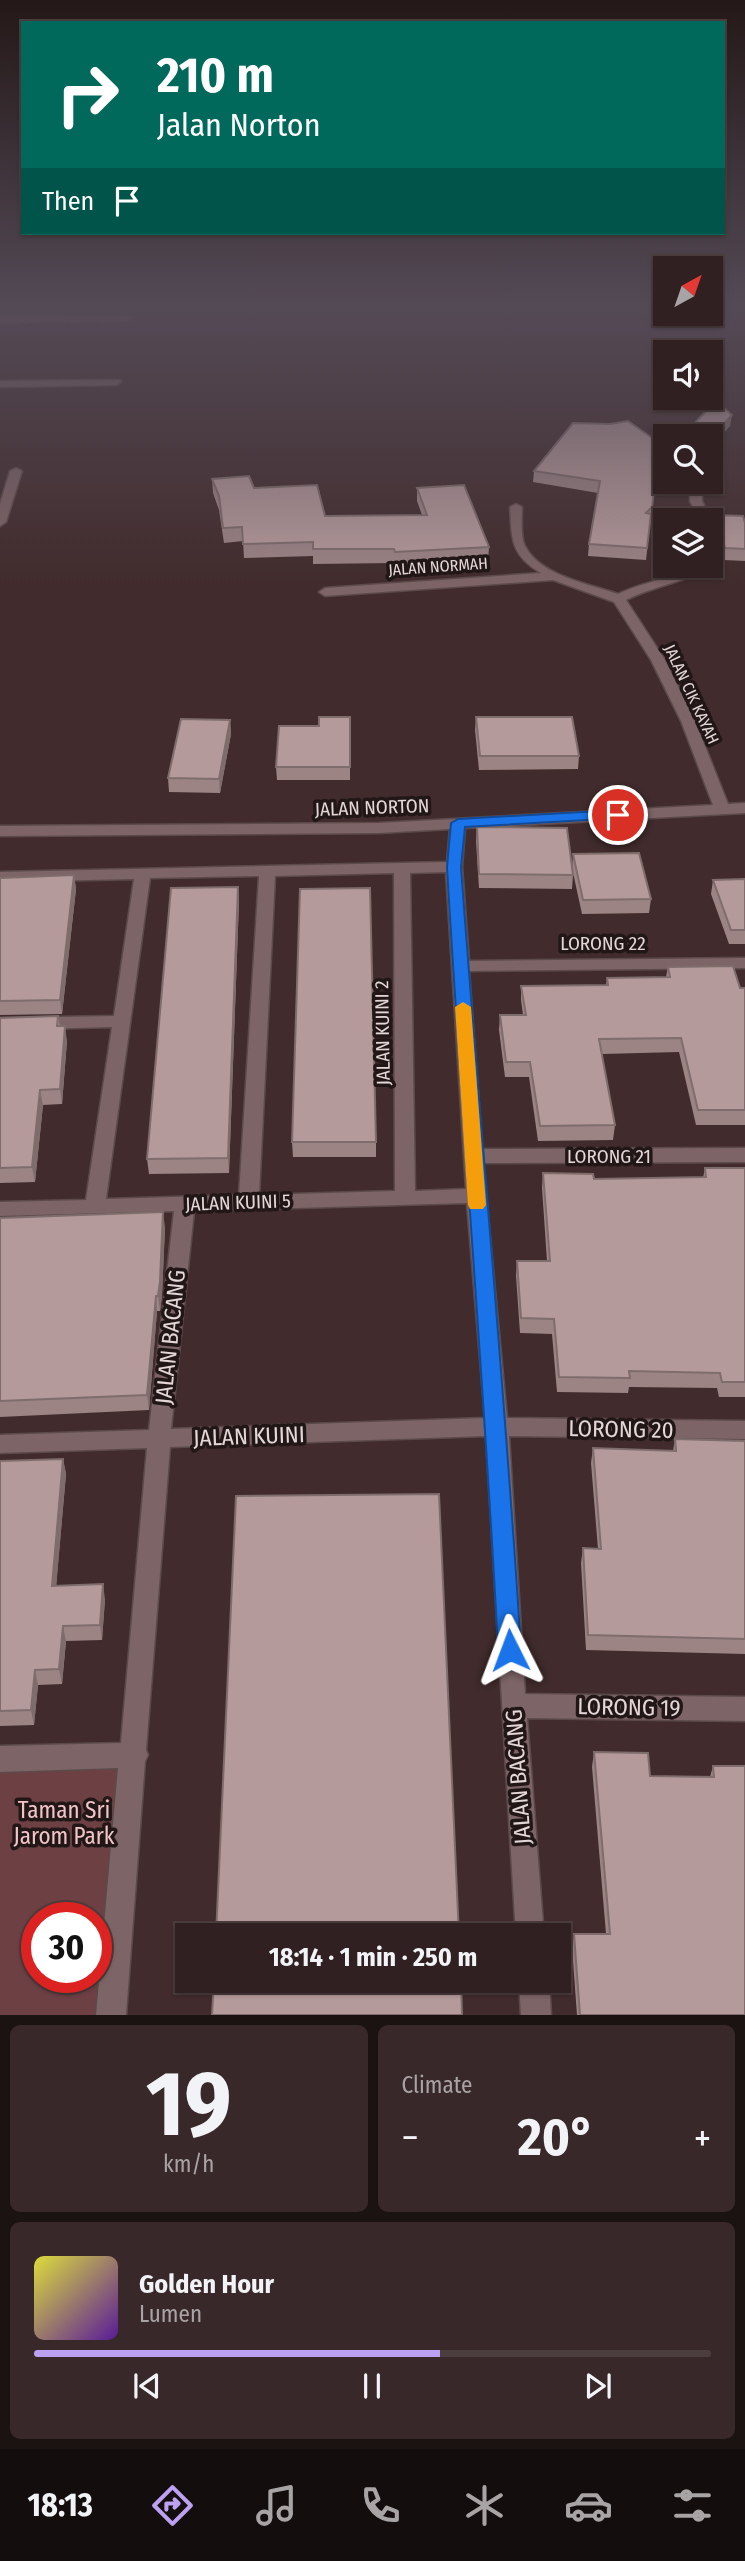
<!DOCTYPE html>
<html lang="en">
<head>
<meta charset="utf-8">
<style>
  :root { --surface:#312021; --page:#39282a; --text:#f1f3f6; --muted:#a8a3a5; --line:#4c3e3f; --accent:#bca0f2 }
  body { margin:0; font-family:"Fira Sans Condensed",sans-serif; background:var(--page); color:var(--text); height:100vh; display:flex; flex-direction:column; font-size:26px; white-space:nowrap }
  * { box-sizing:border-box; margin:0 }
  p { font-size:23px; color:var(--muted) }
  .icon { flex:none; width:38px; height:38px; fill:none; stroke:currentColor; stroke-width:2; stroke-linecap:round; stroke-linejoin:round }
  .map { position:relative; height:2015px; overflow:hidden }
  .side { display:flex; flex-direction:column; gap:10px; padding:10px; background:#1b1212; flex:1 }
  .side>* { flex:none }
  .guide { position:absolute; left:21px; top:21px; width:704px; height:214px; border-radius:0px; box-shadow:0 2px 5px #0004,0 0 0 2px var(--line); background:#00695c; color:#fff; overflow:hidden }
  .needle { width:46px; rotate:40deg }
  .buttons { position:absolute; left:653px; top:256px; display:grid; gap:14px }
  .buttons a { display:grid; place-items:center; width:70px; height:70px; border-radius:0px; background:var(--surface); box-shadow:0 2px 5px #0004,0 0 0 2px var(--line); font-size:35px }
  .speed { position:absolute; left:21px; top:1902px; display:flex; gap:14px; font-size:35px; font-weight:700; text-align:center }
  .speed>* { display:grid; place-content:center; width:91px; height:91px; border-radius:50%; background:var(--surface); box-shadow:0 2px 5px #0004,0 0 0 2px var(--line); line-height:1 }
  .speed .limit { border:10px solid #d22; background:#fff; color:#111 }
  .pin { position:absolute; display:grid; place-items:center; width:60px; height:60px; color:#fff; margin:-30px; border:4px solid #fff; border-radius:50%; box-shadow:0 2px 7px #0007 }
  .me { position:absolute; width:77px; margin:-38px; rotate:357deg; stroke-linejoin:round; filter:drop-shadow(0 0 5px #0008) }
  .turn { display:flex; align-items:center; gap:24px; height:147px; padding:0 21px; font-size:32px }
  .turn .icon { width:91px; height:91px; stroke-width:2.5 }
  .turn b { display:block; font-size:49px; line-height:60px }
  .then { display:flex; align-items:center; height:66px; padding:0 21px; background:#0003; gap:14px; font-size:26px }
  .big { font-size:52px; font-weight:700; line-height:1.1 }
  .side .widget { flex:1; display:flex; flex-direction:column; justify-content:center; gap:10px; min-width:0; padding:0 24px; border-radius:10px; background:var(--page) }
  .side .dial { align-items:center; gap:0 }
  .dial b { font-size:91px; line-height:1 }
  .song { display:flex; align-items:center; gap:21px }
  .cover { width:84px; height:84px; border-radius:10px; background:linear-gradient(135deg,hsl(60 70% 55%),hsl(270 70% 35%)) }
  .played { height:7px; border-radius:4px; background:linear-gradient(90deg,var(--accent) 60%,var(--line) 60%) }
  .keys { display:flex; justify-content:space-around; direction:ltr }
  .heat { display:flex; justify-content:space-between; align-items:center; font-size:38px; direction:ltr }
  .side .tiles { flex:1; display:grid; gap:10px; grid-template-columns:1fr 1fr }
  .widget:last-child { grid-column:span 2 }
  .trip { position:absolute; left:175px; top:1923px; width:396px; height:70px; border-radius:0px; background:var(--surface); box-shadow:0 2px 5px #0004,0 0 0 2px var(--line); font-weight:700; line-height:70px; text-align:center }
  .menu { display:flex; height:112px; justify-content:space-around; align-items:center; background:#140d0d; color:var(--muted) }
  .menu .icon { width:49px; height:49px }
  .menu .on { color:var(--accent) }
  .menu b { font-size:32px; color:var(--text) }
  .map>svg:first-child { display:block }
  .green { fill:#6d4044; fill-rule:evenodd }
  .lines { fill:none; stroke-linecap:round; stroke-linejoin:round }
  .minor-casing { stroke:#5c4a4b; stroke-width:3 }
  .minor { fill:#7d6466; fill-rule:evenodd }
  .wall { fill:#9c8485 }
  .shaded-wall { fill:#7f6c6c }
  .building { fill:#b59a9b; stroke:#7f6c6c; stroke-width:2 }
  .route { fill:#1a73e8; stroke:#114b97; stroke-width:2 }
  .slow { fill:#f59e0b }
  .labels { text-anchor:middle; stroke-width:7; stroke-linejoin:round; paint-order:stroke }
  .far-street-label { font-size:16px; fill:#e5d7d7; stroke:#211717 }
  .street-label { font-size:19px; fill:#e5d7d7; stroke:#211717 }
  .near-street-label { font-size:23px; fill:#e5d7d7; stroke:#211717 }
  .near-park-label { font-size:23px; fill:#f2c4c6; stroke:#211717 }
</style>
</head>
<body>
<div class="map">
<svg width="745" height="2015" viewBox="0 0 745 2015">
  <rect width="100%" height="100%" fill="#412b2c"/>
  <!-- green -->
  <path class="green" d="M135 1755 111 2015H0V1762ZM37 1918H96V1978H37Z"/>
  <g class="lines">
    <!-- minor casing -->
    <g class="minor-casing">
      <path id="minor" d="M130 316 132 318 127 321 0 323V317Z
        M120 380 121 382 116 385 0 387V381Z
        M16 468 22 471 6 522 0 526V504L10 471Z
        M690 481H702V501L711 520 710 521 699 520 690 501Z
        M516 504 522 507C522 518 520 536 525 546 540 576 590 584 618 594 636 585 653 582 672 576 686 571 696 565 710 565V532H714L721 561 719 564C690 581 656 585 626 600L665 660 695 721 728 804 745 803V813L465 828 462 867 469 961 745 958V968L469 971 482 1149 745 1148V1162L483 1163 507 1418 745 1421V1439L509 1436 525 1694 745 1697V1721L527 1718 544 1936H516L486 1436 170 1447 146 1750 148 1755 145 1761 126 2015H96L118 1768 0 1772V1746L121 1743 147 1448 0 1453V1435L149 1430 174 1211 0 1216V1202L86 1200 112 1027 0 1030V1018L114 1016 134 879 0 882V872L447 862 450 829 379 833 0 836V826L379 823 713 805 681 721 651 660 614 602 553 580 325 596 319 592 325 588 541 573C510 555 512 539 510 507ZM446 872 466 1189 415 1191 410 873ZM394 873 395 1191 259 1195 275 876ZM259 876 239 1195 106 1199 150 878ZM467 1203 485 1418 171 1429 194 1211Z
        M519 1981H549L551 2015H521Z"/>
    </g>
    <!-- minor -->
    <use href="#minor" class="minor"/>
  </g>
  <!-- wall -->
  <path class="wall" d="M573 423 665 481H683L671 495 654 491 646 560 588 556 589 544 598 493 533 482 534 471Z
    M212 479 254 488 325 516 422 515 417 501V488L489 547 488 561 395 566 394 563 313 564V556L244 558 243 541 224 543 219 510 213 493Z
    M714 515 745 523V561L724 560 717 531 713 527Z
    M350 717V780H277L276 767Z
    M476 717 579 756 578 769 479 770 475 730Z
    M230 720 231 734 220 793 169 792 168 778Z
    M477 827 573 875 572 889 479 888 476 841Z
    M573 854 651 899 649 913 582 914 572 868Z
    M74 875 76 889 62 1014 0 1015V878Z
    M745 879V944H729L711 894 713 880Z
    M238 887 239 901 229 1173 149 1174 147 1159Z
    M668 967 740 988H745V1125H696L679 1052 602 1054 615 1125 613 1140 538 1141 529 1077H505L499 1030 500 1015H523L521 1000V986L606 985 607 978 666 977Z
    M58 1016 60 1026 67 1041 62 1104 43 1105 35 1182 0 1183V1018Z
    M292 1142H376V1157H293Z
    M705 1168H745V1397H719L717 1388 629 1387 628 1393 557 1392 552 1334 520 1333 516 1276 517 1261H547L542 1188 543 1173 594 1179 703 1178Z
    M0 1218 165 1227 162 1296 160 1311H157L149 1410 0 1417Z
    M675 1439 745 1441V1654L586 1650 581 1563 583 1548 598 1549 591 1463 593 1448 673 1451Z
    M63 1459 66 1474 56 1586 105 1599 102 1640 66 1641 62 1684 38 1685 34 1725 0 1726V1461Z
    M594 1752 650 1776 710 1777 713 1766 745 2015H577L572 1948 574 1934H606L592 1767Z"/>
  <!-- shaded-wall -->
  <path class="shaded-wall" d="M732 415 730 426 710 449V439Z
    M674 481H683L671 495 673 483Z
    M230 720 231 734 220 793 219 779Z
    M74 875 76 889 62 1014 60 1000Z
    M238 887 239 901 229 1173 228 1158Z
    M65 1026 67 1041 62 1104 60 1089Z
    M40 1090 43 1105 35 1182 32 1167Z
    M163 1212 165 1227 162 1296 160 1311 158 1296Z
    M156 1296 157 1311 149 1410 147 1395Z
    M63 1459 66 1474 55 1601 52 1586Z
    M103 1584 105 1599 102 1640 100 1625Z
    M63 1626 66 1641 62 1684 59 1669Z
    M35 1670 38 1685 34 1725 31 1710Z"/>
  <!-- building -->
  <path class="building" d="M716 401 732 415 710 439V436H682Z
    M628 421 665 447V481H674L673 483 655 480 652 507 646 513 651 514 647 548 589 544 600 481 534 471 573 423 610 424Z
    M249 476 254 488 317 485 325 516 427 515 417 488 464 485 489 547 395 552 394 549H313V542L243 544 242 527 223 528 219 496 212 479Z
    M714 515 743 516 745 523V549L725 548 718 519Z
    M319 717H350V767H276L279 726H319Z
    M476 717H572L579 756H480Z
    M181 719 230 720 219 779 168 778Z
    M477 827 567 828 573 875 479 874Z
    M639 853 651 899 583 900 573 854Z
    M74 875 60 1000 0 1001V878Z
    M745 879V930H731L713 880Z
    M238 887 228 1158 147 1159 171 888Z
    M370 888 376 1142H292L300 889Z
    M733 966 740 988H745V1110H698L681 1038 599 1039 615 1125 540 1126 530 1062H506L500 1015H526L521 986 608 985 607 978 670 977 668 967Z
    M58 1016 57 1026H65L60 1089 40 1090 32 1167 0 1168V1018Z
    M705 1168H745V1382H722L720 1373 629 1371 630 1378 559 1377 554 1319 521 1318 517 1261H550L543 1173 593 1174 594 1179 706 1177Z
    M163 1212 160 1281 158 1296H156L147 1395 0 1401V1218Z
    M675 1439 745 1441V1639L588 1635 583 1548 601 1549 593 1448 676 1451Z
    M63 1459 52 1586 103 1584 100 1625 63 1626 59 1669 35 1670 31 1710 0 1711V1461Z
    M439 1494 459 1936H216L236 1496Z
    M594 1752 648 1753 650 1776 714 1777 713 1766H745V2015H580L574 1934H610Z
    M214 1981H461L462 2015H212Z"/>
  <!-- sky -->
  <linearGradient id="sky" x2="0" y2="1"><stop stop-color="#241818"/><stop offset="0.52" stop-color="#544a56"/><stop offset="1" stop-color="#544a56" stop-opacity="0"/></linearGradient>
  <rect width="745" height="588" fill="url(#sky)"/>
  <!-- route -->
  <path class="route" d="M618 810 625 815 623 818 465 827 461 867C480 1128 505 1389 521 1650L518 1657 510 1660 502 1657 498 1650C485 1389 462 1128 447 867L451 823 458 819Z"/>
  <!-- slow -->
  <path class="slow" d="M463 1002 471 1007 486 1205 483 1209H470L468 1205 455 1007Z"/>
  <g class="labels">
    <!-- far-street labels -->
    <g class="far-street-label">
      <text transform="translate(438 566) rotate(-4)" y="6">JALAN NORMAH</text>
      <text transform="translate(692 694) rotate(65)" y="6">JALAN CIK KAYAH</text>
    </g>
    <!-- street labels -->
    <g class="street-label">
      <text transform="translate(372 807) rotate(-2)" y="7">JALAN NORTON</text>
      <text x="603" y="950">LORONG 22</text>
      <text transform="translate(382 1033) rotate(-91)" y="7">JALAN KUINI 2</text>
      <text x="609" y="1163">LORONG 21</text>
      <text transform="translate(238 1202) rotate(-2)" y="7">JALAN KUINI 5</text>
    </g>
    <!-- near-street labels -->
    <g class="near-street-label">
      <text transform="translate(170 1337) rotate(-84)" y="8">JALAN BACANG</text>
      <text transform="translate(621 1429) rotate(1)" y="8">LORONG 20</text>
      <text transform="translate(249 1436) rotate(-2)" y="8">JALAN KUINI</text>
      <text transform="translate(629 1707) rotate(1)" y="8">LORONG 19</text>
      <text transform="translate(518 1777) rotate(-94)" y="8">JALAN BACANG</text>
    </g>
    <!-- near-park labels -->
    <g class="near-park-label">
      <text x="64" y="1818">Taman Sri<tspan x="64" dy="26">Jarom Park</tspan></text>
    </g>
  </g>
</svg>
<div class="buttons">
<a><svg class="needle" viewBox="-14 -14 28 28"><path d="M0-13l5 13h-10z" fill="#e53935"/><path d="M0 13l5-13h-10z" fill="#a8a3a5"/></svg></a>
<a><svg class="icon" aria-label="sound" viewBox="0 0 24 24"><path d="M4 9h4l5-4v14l-5-4H4zM17 9q2 3 0 6"/></svg></a>
<a><svg class="icon" aria-label="search" viewBox="0 0 24 24"><circle cx="10" cy="10" r="6"/><path d="M15 15l6 6"/></svg></a>
<a><svg class="icon" aria-label="layers" viewBox="0 0 24 24"><path d="M12 4l9 5-9 5-9-5zM3 14l9 5 9-5"/></svg></a>
</div>
<div class="speed"><div class="limit">30</div></div>
<div class="pin" style="left:618px;top:815px;background:#d93025"><svg class="icon" aria-label="arrive" viewBox="0 0 24 24"><path d="M6 21V4h12l-3 4 3 4H6"/></svg></div>
<svg class="me" style="left:510px;top:1650px" viewBox="-20 -20 40 40"><path d="M0-17L14 15 0 8-14 15z" fill="#1a73e8" stroke="#fff" stroke-width="4"/></svg>
<div class="trip">18:14 · 1 min · 250 m</div>
<div class="guide">
<div class="turn"><svg class="icon" aria-label="right" viewBox="0 0 24 24"><path d="M7 20v-9h11M14 6l5 5-5 5"/></svg><div><b>210 m</b>Jalan Norton</div></div>
<div class="then">Then<svg class="icon" aria-label="arrive" viewBox="0 0 24 24"><path d="M6 21V4h12l-3 4 3 4H6"/></svg></div>
</div>
</div>
<section class="side">
<div class="tiles">
<div class="widget dial"><b>19</b><p>km/h</p></div>
<div class="widget"><p>Climate</p>
<div class="heat"><a>−</a><b class="big">20°</b><a>+</a></div>
</div>
<div class="widget">
<div class="song"><i class="cover"></i><div><b>Golden Hour</b><p>Lumen</p></div></div>
<div class="played"></div>
<div class="keys"><svg class="icon" aria-label="previous" viewBox="0 0 24 24"><path d="M18 5L8 12l10 7zM5 5v14"/></svg><svg class="icon" aria-label="pause" viewBox="0 0 24 24"><path d="M8 5v14M16 5v14"/></svg><svg class="icon" aria-label="next" viewBox="0 0 24 24"><path d="M6 5l10 7-10 7zM19 5v14"/></svg></div>
</div>
</div>
</section>
<nav class="menu">
<b>18:13</b>
<svg class="icon on" aria-label="directions" viewBox="0 0 24 24"><path d="M12 3l9 9-9 9-9-9zM9 14v-3h6M13 9l2 2-2 2"/></svg>
<svg class="icon" aria-label="music" viewBox="0 0 24 24"><path d="M9 18V5l10-2v13"/><circle cx="6" cy="18" r="3"/><circle cx="16" cy="16" r="3"/></svg>
<svg class="icon" aria-label="phone" viewBox="0 0 24 24"><path d="M5 4h4l2 5-3 2q2 4 5 5l2-3 5 2v4C11 20 4 13 5 4z"/></svg>
<svg class="icon" aria-label="climate" viewBox="0 0 24 24"><path d="M12 3v18M4 7l16 10M4 17L20 7"/></svg>
<svg class="icon" aria-label="car" viewBox="0 0 24 24"><path d="M5 17H2v-5l4-1 3-4h7l3 4 3 1v5h-3M9 17h6M6 11h13"/><circle cx="7" cy="17" r="2"/><circle cx="17" cy="17" r="2"/></svg>
<svg class="icon" aria-label="filters" viewBox="0 0 24 24"><path d="M4 7h16M4 17h16"/><circle cx="9" cy="7" r="2"/><circle cx="15" cy="17" r="2"/></svg>
</nav>
</body>
</html>
